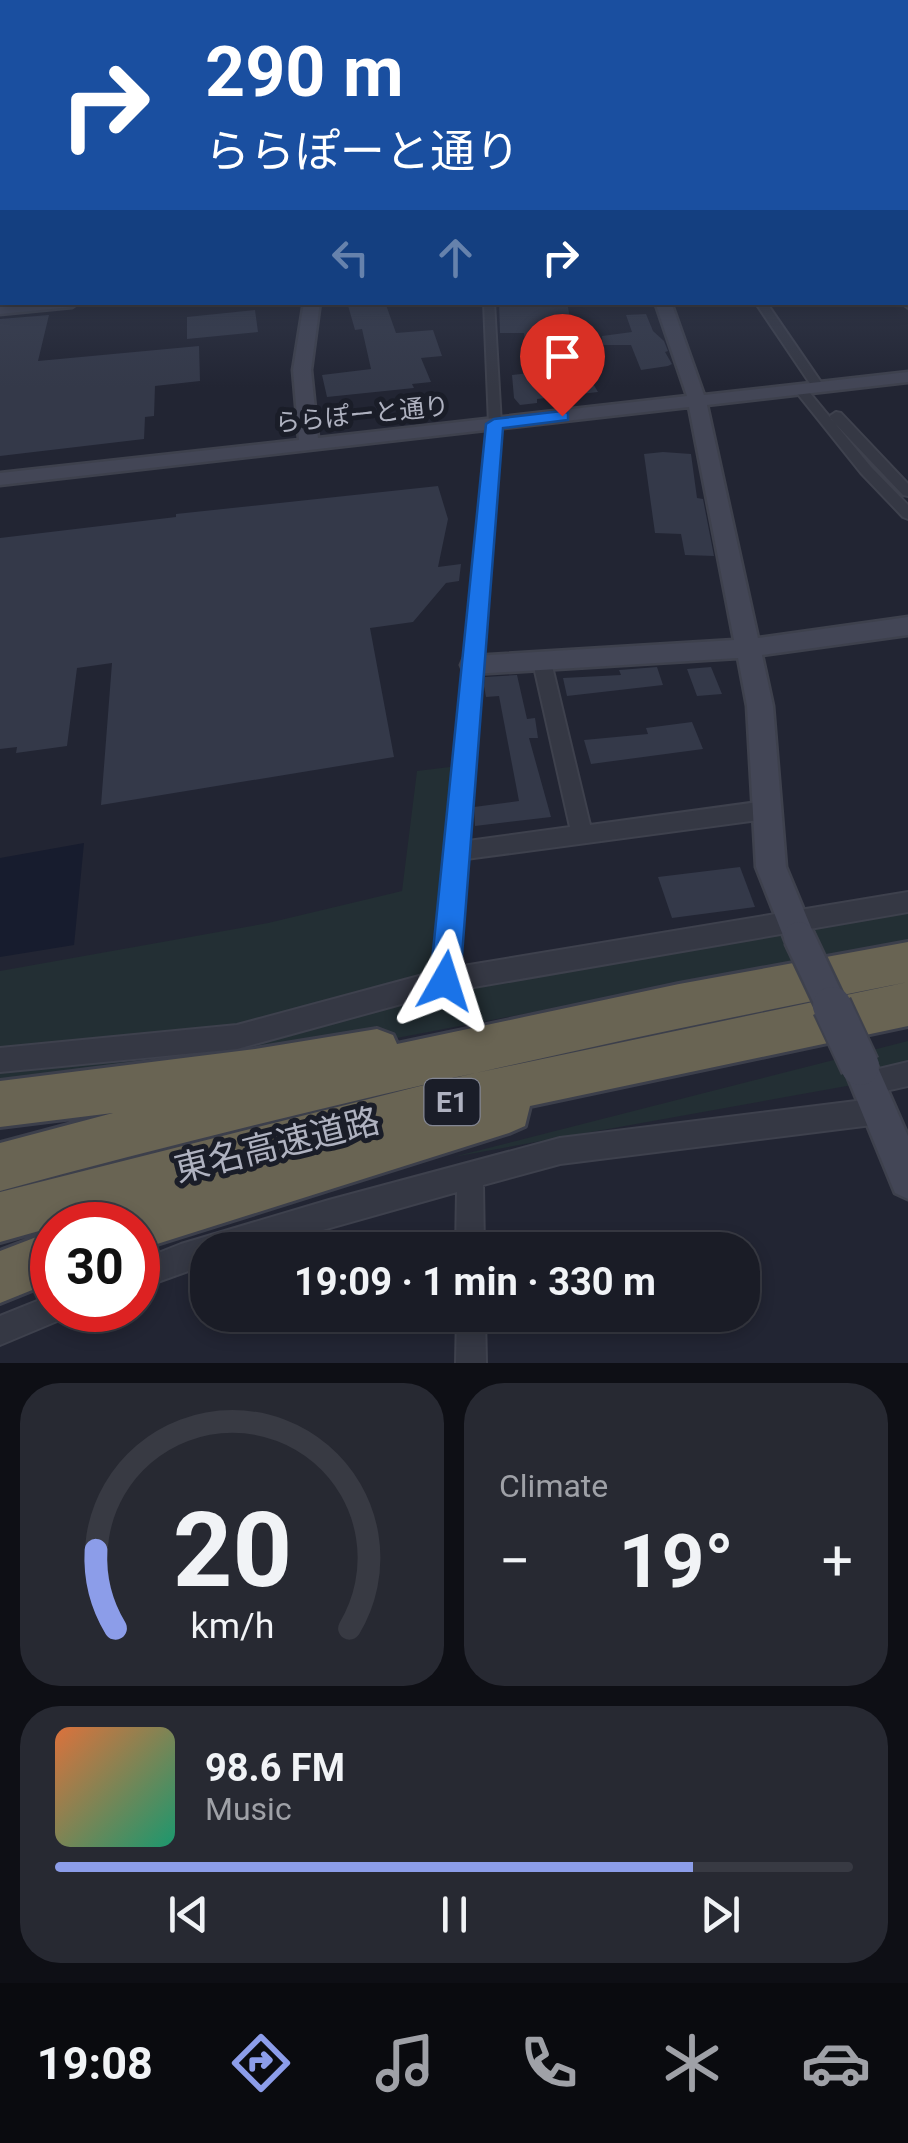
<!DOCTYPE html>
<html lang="en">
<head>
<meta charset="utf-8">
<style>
  :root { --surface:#1a1c26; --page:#272932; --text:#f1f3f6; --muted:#9fa1a7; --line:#383a43; --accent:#8c9de9 }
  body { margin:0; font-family:Roboto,"Noto Sans JP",sans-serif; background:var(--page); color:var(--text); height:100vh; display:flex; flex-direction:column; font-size:38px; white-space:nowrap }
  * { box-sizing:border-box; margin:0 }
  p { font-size:32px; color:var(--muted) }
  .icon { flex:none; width:55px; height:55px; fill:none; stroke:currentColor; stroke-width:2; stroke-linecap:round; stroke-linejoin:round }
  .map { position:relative; height:1363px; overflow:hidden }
  .sheet { display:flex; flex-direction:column; gap:20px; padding:20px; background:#0e0f15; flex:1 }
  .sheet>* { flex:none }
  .top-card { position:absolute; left:0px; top:0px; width:910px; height:305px; box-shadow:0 5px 15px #0003,0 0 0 2px var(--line); background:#1a4fa0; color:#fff; overflow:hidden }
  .speed { position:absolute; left:30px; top:1202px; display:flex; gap:20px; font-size:50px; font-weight:700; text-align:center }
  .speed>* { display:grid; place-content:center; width:130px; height:130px; border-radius:50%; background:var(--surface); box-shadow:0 5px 15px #0003,0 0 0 2px var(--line); line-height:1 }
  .speed .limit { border:15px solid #d22; background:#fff; color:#111 }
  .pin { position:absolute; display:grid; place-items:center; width:85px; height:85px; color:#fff; margin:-102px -42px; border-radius:50% 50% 50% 0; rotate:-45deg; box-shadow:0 0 10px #0007 }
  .pin .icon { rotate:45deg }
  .me { position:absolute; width:110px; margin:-55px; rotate:6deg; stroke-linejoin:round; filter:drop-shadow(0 0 8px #0008) }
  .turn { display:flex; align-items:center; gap:35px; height:210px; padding:0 40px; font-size:45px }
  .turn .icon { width:130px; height:130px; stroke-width:2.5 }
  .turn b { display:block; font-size:70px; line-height:85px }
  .lanes { display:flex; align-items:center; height:95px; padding:0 40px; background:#0003; justify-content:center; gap:50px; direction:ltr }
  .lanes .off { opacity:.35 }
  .big { font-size:75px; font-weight:700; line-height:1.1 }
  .sheet .tile { flex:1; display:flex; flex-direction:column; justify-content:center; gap:15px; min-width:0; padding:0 35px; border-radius:40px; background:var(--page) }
  .sheet .dial { align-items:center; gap:0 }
  .dial svg { height:260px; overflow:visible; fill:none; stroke:var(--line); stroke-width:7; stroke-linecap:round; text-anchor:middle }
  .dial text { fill:var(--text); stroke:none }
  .song { display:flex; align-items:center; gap:30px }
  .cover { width:120px; height:120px; border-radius:15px; background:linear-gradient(135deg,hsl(20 70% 55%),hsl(160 70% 35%)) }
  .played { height:10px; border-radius:5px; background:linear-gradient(90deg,var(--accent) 80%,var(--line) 80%) }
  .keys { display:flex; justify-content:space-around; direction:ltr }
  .heat { display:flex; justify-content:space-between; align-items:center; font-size:55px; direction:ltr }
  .sheet .tiles { flex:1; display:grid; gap:20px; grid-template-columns:1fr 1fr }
  .tile:last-child { grid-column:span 2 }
  .trip { position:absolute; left:190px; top:1232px; width:570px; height:100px; border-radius:40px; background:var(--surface); box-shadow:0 5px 15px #0003,0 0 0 2px var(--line); font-weight:700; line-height:100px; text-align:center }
  .tabs { display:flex; height:160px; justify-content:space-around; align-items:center; background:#0a0b0f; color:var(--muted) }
  .tabs .icon { width:70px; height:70px }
  .tabs .selected { color:var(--accent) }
  .tabs b { font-size:45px; color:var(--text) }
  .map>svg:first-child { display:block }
  .green { fill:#232f34 }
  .water { fill:#171c2e }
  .building { fill:#343949 }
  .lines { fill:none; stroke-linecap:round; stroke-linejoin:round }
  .street-casing { stroke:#3e414d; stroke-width:4 }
  .secondary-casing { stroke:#3e414d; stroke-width:5 }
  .highway-casing { stroke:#3c3f4b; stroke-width:6 }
  .street { fill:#353844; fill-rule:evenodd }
  .secondary { fill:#434656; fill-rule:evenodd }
  .highway { fill:#696453; fill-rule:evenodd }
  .secondary-bridge-far1-casing { stroke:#3e414d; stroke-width:35; stroke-linecap:butt }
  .secondary-bridge-casing { stroke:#3e414d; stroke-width:42; stroke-linecap:butt }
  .secondary-bridge-far1 { stroke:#434656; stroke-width:30 }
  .secondary-bridge { stroke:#434656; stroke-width:38 }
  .route { fill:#1a73e8; stroke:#114b97; stroke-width:2.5 }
  .labels { text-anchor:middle; stroke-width:10; stroke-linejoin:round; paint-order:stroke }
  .far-street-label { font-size:25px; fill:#afb2c0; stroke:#1a1d28 }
  .shield { fill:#1a1d28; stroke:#828592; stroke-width:2.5 }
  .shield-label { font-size:28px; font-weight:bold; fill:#afb2c0 }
  .near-street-label { font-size:35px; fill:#afb2c0; stroke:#1a1d28 }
</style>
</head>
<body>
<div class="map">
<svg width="908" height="1363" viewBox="0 0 908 1363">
  <rect width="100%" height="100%" fill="#222533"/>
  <!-- green -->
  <path class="green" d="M466 765 445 981 908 903V941L286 1059 0 1097V971L268 923 402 891 417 771Z
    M908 1041V1075L453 1157Z"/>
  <!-- water -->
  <path class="water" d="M84 843 74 945 0 957V858Z"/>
  <!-- building -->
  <path class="building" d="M347 302H385L396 333 433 330 442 356 421 358 431 382 412 384 414 388 327 397 322 375 371 369 362 329 355 330Z
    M499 302H567L575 345H525L524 333H500Z
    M255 310 258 332 187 339V317Z
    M646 314 653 331 664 341 668 351 665 352 672 364 668 366 641 370 631 345H603L602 336 632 332 626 315Z
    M49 315 38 361 199 346 200 381 155 386 154 416 145 417 144 439 0 456V319Z
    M583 367 598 392 537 399V403L520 405 514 398 512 375Z
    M663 452 691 454 697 498 703 499 714 556 685 555 681 534 655 533 644 454Z
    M438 486 448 519 438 567 461 564 459 581 446 583 413 622 370 628 394 757 101 805 112 663 77 668 67 746 16 753 17 747 0 749V538L176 517V514Z
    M657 667 663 685 567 696 563 678 621 675 619 670Z
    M711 667 722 694 697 696 687 669Z
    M517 675 527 719 535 718 538 738H529L551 817 475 826 474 807 519 801 499 696 486 697 484 686 485 677Z
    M692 722 703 749 591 764 584 740 648 734 646 728Z
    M740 867 755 907 672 918 658 877Z"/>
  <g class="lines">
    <!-- street casing -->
    <g class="street-casing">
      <path id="street" d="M908 299V308L901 302H908Z
        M484 302H494L501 424 468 841 570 827 533 662 542 656 551 662 590 825 765 801 772 804 775 810 772 816 765 819 466 859 457 967 908 892V912L445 992 237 1049 0 1072V1048L237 1025 434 972 489 424Z
        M755 302H766L825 388 823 391H815Z
        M797 387H805L871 467 908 505V519L903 517 861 473 797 393Z
        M836 412 841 413 908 484V496L903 495 831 419 830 416Z
        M908 1062V1086L867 1095 858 1092 855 1083 858 1074Z
        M880 1098 889 1102 893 1111 889 1120 880 1124 560 1164 483 1185 484 1250H456L457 1192 252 1250H208V1264L138 1289V1261L181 1244 329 1200 560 1138Z
        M52 1295V1310H66L62 1319 0 1345V1316Z
        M457 1315H485L486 1363H456Z"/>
    </g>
    <!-- secondary casing -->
    <g class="secondary-casing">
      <path id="secondary" d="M79 302 72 307 0 314V304Z
        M304 302H320L311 370 318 438 687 396 655 302H671L704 395 908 372V382L707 405 758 638 908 617V635L762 655 773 706 786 867 815 937 810 948 799 952 788 948 756 867 747 706 738 658 473 674 464 672 461 665 464 658 473 656 734 640 689 407 0 485V473L299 440 293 370Z
        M860 1049 872 1054 908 1136V1199L895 1193 843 1066 848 1054Z"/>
    </g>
    <!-- highway casing -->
    <g class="highway-casing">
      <path id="highway" d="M908 942V982C603 1042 300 1109 0 1191V1143L113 1113 0 1127V1081L255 1049 377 1029 393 1035 397 1044 679 984Z
        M908 982V1026L530 1106 525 1126 509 1133 138 1250V1225H111L117 1209 0 1242V1192L452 1078Z
        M52 1231V1282L0 1303V1251Z"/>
    </g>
    <!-- street -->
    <use href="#street" class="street"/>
    <!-- secondary -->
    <use href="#secondary" class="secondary"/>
    <!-- highway -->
    <use href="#highway" class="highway"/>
    <!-- secondary-bridge-far1 casing -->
    <g class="secondary-bridge-far1-casing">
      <path id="secondary-bridge-far1" d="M799 937 833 1009"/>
    </g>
    <!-- secondary-bridge casing -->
    <g class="secondary-bridge-casing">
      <path id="secondary-bridge" d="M832 1006 860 1066"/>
    </g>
    <!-- secondary-bridge-far1 -->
    <use href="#secondary-bridge-far1" class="secondary-bridge-far1"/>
    <!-- secondary-bridge -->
    <use href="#secondary-bridge" class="secondary-bridge"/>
  </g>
  <!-- sky -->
  <linearGradient id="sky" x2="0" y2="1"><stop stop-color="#13141c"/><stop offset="0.51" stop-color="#3e465b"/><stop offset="1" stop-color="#3e465b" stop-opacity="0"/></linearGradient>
  <rect width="908" height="387" fill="url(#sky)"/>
  <!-- route -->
  <path class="route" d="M562 411 568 413V420L503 428 460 981 455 992 445 996 435 992 430 981 486 424 494 419Z"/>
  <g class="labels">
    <!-- far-street labels -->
    <g class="far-street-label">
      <text transform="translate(362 414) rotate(-6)" y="9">ららぽーと通り</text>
    </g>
    <!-- shield labels -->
    <rect class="shield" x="424.5" y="1079" width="55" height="46" rx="8"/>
    <g class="shield-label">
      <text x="452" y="1112">E1</text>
    </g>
    <!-- near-street labels -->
    <g class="near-street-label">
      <text transform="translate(277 1145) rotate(-14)" y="12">東名高速道路</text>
    </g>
  </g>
</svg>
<div class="speed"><div class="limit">30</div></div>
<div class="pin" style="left:562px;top:416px;background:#d93025"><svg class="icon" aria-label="arrive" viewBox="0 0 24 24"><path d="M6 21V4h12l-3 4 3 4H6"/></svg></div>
<svg class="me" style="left:445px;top:981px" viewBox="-20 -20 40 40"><path d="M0-17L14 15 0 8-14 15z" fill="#1a73e8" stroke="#fff" stroke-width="4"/></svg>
<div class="trip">19:09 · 1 min · 330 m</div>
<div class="top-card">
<div class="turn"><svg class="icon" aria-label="right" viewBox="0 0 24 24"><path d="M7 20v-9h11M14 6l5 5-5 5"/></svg><div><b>290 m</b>ららぽーと通り</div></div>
<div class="lanes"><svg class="icon off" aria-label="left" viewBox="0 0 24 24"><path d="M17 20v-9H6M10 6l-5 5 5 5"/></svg><svg class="icon off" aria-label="ahead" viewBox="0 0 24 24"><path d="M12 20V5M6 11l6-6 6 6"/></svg><svg class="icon" aria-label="right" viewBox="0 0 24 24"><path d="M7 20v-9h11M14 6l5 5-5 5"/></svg></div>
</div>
</div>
<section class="sheet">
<div class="tiles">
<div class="tile dial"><svg viewBox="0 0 100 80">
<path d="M14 69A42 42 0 1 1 86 69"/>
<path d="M14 69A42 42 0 0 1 8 45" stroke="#8c9de9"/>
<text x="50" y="56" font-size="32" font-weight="700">20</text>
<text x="50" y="72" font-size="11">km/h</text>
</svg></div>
<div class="tile"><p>Climate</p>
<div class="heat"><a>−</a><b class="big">19°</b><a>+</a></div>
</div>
<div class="tile">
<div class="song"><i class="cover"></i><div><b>98.6 FM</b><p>Music</p></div></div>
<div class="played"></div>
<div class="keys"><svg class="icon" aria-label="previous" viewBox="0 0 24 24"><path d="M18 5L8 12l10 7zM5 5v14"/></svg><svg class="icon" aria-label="pause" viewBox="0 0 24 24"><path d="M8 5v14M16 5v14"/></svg><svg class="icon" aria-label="next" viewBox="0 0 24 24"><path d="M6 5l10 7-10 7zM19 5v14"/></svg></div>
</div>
</div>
</section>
<nav class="tabs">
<b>19:08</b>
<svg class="icon selected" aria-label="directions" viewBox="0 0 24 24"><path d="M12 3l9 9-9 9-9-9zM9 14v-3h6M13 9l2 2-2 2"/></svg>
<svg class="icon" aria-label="music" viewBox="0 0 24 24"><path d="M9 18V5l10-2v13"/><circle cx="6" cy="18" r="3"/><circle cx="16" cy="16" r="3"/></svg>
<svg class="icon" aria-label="phone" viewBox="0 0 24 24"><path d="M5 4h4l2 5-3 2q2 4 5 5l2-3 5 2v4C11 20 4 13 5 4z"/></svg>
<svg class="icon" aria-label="climate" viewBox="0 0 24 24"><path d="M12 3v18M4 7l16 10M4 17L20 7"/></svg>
<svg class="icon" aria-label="car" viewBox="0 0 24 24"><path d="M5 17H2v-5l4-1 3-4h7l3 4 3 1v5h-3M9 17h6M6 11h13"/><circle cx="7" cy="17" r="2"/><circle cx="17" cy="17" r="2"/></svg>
</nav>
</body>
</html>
